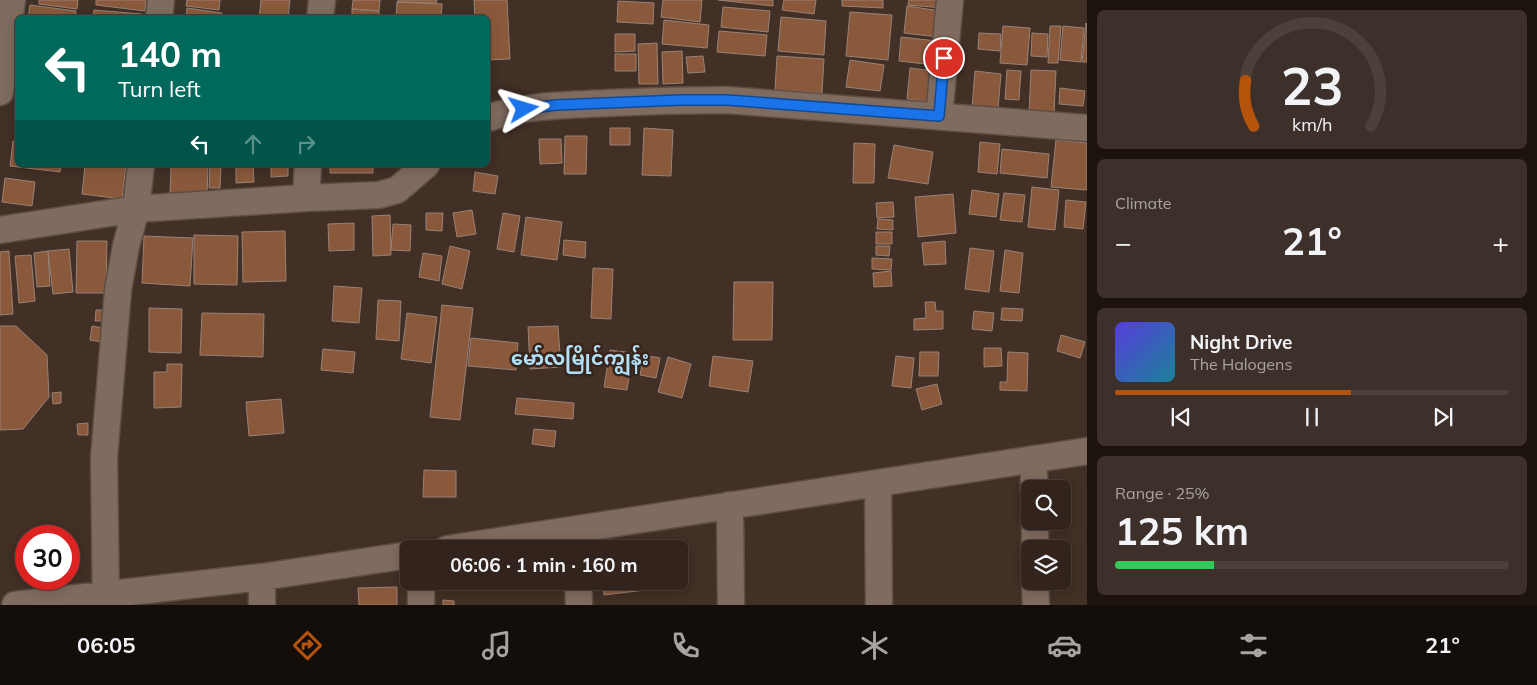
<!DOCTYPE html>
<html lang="en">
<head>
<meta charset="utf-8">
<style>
  :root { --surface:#32231c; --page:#3d2f29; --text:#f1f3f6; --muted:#a8a4a3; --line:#4d403b; --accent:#b45309 }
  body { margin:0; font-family:Mulish,"Noto Sans Myanmar",sans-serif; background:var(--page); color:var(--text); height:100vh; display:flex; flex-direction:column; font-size:19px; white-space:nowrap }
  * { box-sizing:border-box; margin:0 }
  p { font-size:16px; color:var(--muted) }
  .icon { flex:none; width:28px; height:28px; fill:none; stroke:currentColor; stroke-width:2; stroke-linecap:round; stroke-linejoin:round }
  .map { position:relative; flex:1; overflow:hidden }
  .side { display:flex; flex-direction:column; gap:10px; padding:10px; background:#1c130f; width:450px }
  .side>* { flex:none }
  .top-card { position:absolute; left:15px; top:15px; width:475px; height:152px; border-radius:8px; box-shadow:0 2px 12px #0003,0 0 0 1px var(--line); background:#00695c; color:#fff; overflow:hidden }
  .controls { position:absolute; left:1021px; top:480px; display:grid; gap:10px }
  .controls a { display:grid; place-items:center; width:50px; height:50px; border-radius:8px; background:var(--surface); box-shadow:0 2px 12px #0003,0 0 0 1px var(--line); font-size:25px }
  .speed { position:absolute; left:15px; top:525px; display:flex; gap:10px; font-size:25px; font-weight:700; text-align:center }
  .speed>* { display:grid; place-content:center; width:65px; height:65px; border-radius:50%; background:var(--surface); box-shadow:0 2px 12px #0003,0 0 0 1px var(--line); line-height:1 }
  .speed .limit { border:8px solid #d22; background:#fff; color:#111 }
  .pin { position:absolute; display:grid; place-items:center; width:42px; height:42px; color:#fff; margin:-21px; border:2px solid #fff; border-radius:50%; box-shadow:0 1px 5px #0007 }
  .me { position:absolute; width:55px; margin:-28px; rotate:83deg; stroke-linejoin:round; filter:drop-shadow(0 0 4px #0008) }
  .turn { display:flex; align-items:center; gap:18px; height:105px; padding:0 20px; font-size:22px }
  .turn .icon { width:65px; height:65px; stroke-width:2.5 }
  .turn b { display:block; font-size:35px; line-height:42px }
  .lanes { display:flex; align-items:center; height:48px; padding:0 20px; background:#0003; justify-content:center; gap:25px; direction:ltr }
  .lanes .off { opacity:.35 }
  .big { font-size:38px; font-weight:700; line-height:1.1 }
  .side .widget { flex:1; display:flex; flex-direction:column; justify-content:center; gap:8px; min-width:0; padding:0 18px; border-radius:8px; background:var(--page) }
  .side .dial { align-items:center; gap:0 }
  .dial svg { height:130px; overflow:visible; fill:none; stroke:var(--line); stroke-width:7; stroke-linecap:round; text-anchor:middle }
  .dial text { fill:var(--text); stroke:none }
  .song { display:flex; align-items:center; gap:15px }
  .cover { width:60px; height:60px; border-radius:8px; background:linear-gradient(135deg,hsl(250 70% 55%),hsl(190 70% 35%)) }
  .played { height:5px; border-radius:2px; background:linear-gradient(90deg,var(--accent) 60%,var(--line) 60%) }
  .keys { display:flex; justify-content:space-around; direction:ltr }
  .heat { display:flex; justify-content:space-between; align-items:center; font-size:28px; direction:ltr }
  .charge { height:8px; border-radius:4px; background:linear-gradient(90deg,#34c759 25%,var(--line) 0) }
  .trip { position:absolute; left:400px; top:540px; width:288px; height:50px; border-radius:8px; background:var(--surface); box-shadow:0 2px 12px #0003,0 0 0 1px var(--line); font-weight:700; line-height:50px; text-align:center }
  .menu { display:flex; height:80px; justify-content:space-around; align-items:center; background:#140e0b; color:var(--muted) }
  .menu .icon { width:35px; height:35px }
  .menu .active { color:var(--accent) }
  .menu b { font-size:22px; color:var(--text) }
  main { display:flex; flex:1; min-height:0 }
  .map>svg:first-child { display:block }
  .building { fill:#8a593c; stroke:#988276 }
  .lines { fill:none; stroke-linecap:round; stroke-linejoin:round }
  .minor-casing { stroke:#5d4e45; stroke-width:29 }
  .minor { stroke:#806b5f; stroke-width:26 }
  .route-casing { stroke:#114b97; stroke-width:12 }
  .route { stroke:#1a73e8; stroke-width:9 }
  .labels { text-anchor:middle; stroke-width:5; stroke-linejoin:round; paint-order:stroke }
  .district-label { font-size:19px; font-weight:bold; fill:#b0e0f8; stroke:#37251b }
</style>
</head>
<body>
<main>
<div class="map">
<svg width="1087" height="605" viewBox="0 0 1087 605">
  <rect width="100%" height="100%" fill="#422f25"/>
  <!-- building -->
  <path class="building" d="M39 0H78L77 9 39 4Z
    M96 0H146L145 11 96 5Z
    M187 0H220L219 10 186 6Z
    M261 0H290L288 18H259Z
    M353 0H380L379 11 352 9Z
    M398 0H437L436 3 398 2Z
    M474 0H507L510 59 488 60V18H475Z
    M663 0H702L700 22 661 17Z
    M718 0H773V6Z
    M784 0H816L814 14 782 10Z
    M842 0H883V8L842 6Z
    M909 0H944L943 8 908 5Z
    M618 1 654 3 653 24 617 22Z
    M397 2 442 4 441 18H396Z
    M30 5 76 11 75 18H28Z
    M907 6 941 11 938 37 904 33Z
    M723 7 770 11 768 32 721 27Z
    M187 8 222 13 221 18H186Z
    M352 9 379 11V18H352Z
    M94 10 142 14V18H93Z
    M850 12 892 15 888 60 846 56Z
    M781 17 826 21 824 55 778 51Z
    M664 20 709 25 707 48 662 44Z
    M1086 23 1087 24V62H1082Z
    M1003 26 1030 28 1027 65 1000 63Z
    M1050 26H1061L1058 63H1048Z
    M1063 26 1084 28 1081 62 1060 60Z
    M719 31 767 35 765 56 717 52Z
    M979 33 1001 34 1000 51 978 49Z
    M1032 33 1048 34 1047 57 1031 56Z
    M615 34H635V51L615 52Z
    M901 37 937 41 934 65 899 61Z
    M657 43 658 84H639L638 44Z
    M682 51 683 83 663 84 662 52Z
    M615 54H636V71H615Z
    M703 56 705 72 688 73 686 57Z
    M777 56 824 59 822 93 775 90Z
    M850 60 884 65 880 91 846 87Z
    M910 68 934 71 931 102 907 99Z
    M1007 70 1021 71 1019 100 1005 99Z
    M1031 70 1056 71 1054 114 1029 113Z
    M975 71 1001 74 998 109 972 107Z
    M1060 88 1085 91 1083 106 1059 104Z
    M610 128H630V145H610Z
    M644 128 673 130 671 176 642 175Z
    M565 136H587L586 174H564Z
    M539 139H561L562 163 540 164Z
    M1056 140 1087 143V190L1051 187Z
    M13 141 18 142V165H61L60 172 10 166Z
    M980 142 1000 144 997 174 978 172Z
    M854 143 875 144 874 183H853Z
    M894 145 933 152 928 184 888 178Z
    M1002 149 1049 154 1047 178 1000 173Z
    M85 165H126L122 199 82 194Z
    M171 165H208L207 196 170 194Z
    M210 165H221L220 188H209Z
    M236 165H253L254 182 236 183Z
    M271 165H288V176L271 177Z
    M330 165H373V173H330Z
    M475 172 498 176 495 194 473 191Z
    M5 178 35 182 32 206 2 202Z
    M1032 187 1059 190 1055 230 1028 227Z
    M972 190 999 194 996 217 969 214Z
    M1004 193 1025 195 1022 222 1000 220Z
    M953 194 956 233 918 237 915 197Z
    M1066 200 1086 202 1083 229 1064 227Z
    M893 202 894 217 877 218 876 203Z
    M472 210 476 234 457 237 453 213Z
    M426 213H443L442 231 426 230Z
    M503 213 520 216 514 252 497 249Z
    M390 215 391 255 373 256 372 216Z
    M526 217 562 222 557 260 521 255Z
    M878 219 893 220V230L877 229Z
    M354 223V250L329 251 328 224Z
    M393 224 411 225 410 251 391 250Z
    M285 231 286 281 243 282 242 232Z
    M876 232H892V244H876Z
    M194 235 238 236 237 285 194 284Z
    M144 236 193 238 190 286 142 283Z
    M564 240 586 242 585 258 563 255Z
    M77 241H107L106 293H76Z
    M945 241 946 264 924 265 922 243Z
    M450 246 470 251 462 289 442 284Z
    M876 246H890L889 256 876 255Z
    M970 248 994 251 989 292 965 289Z
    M69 249 73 292 53 294 48 251Z
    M1005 250 1023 253 1019 293 1000 291Z
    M9 251 13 314 0 315V252Z
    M48 251 50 286 37 287 34 253Z
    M423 253 442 256 439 281 419 277Z
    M31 255 35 301 19 303 15 256Z
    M872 258 892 259 891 270 872 269Z
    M593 268 613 269 611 319 591 318Z
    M891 271 892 286 874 287 873 273Z
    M734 282H773L772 340H733Z
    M334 286 362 288 359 323 332 321Z
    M378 300 401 301 399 341 376 339Z
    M925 302H935L936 311H943V329L914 330V319L926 318Z
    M442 305 473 308 460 420 430 417Z
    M149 308 182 309 181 353 149 352Z
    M1002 308 1023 309 1022 321 1001 320Z
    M96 310H104V321H95Z
    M974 311 994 313 992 331 972 329Z
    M202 313 264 314 263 357 200 355Z
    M407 313 437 317 431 363 401 359Z
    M0 326H16L47 355 49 397 23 429 0 430Z
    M92 326 104 328 102 342 90 340Z
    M558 326 561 367 530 369 528 327Z
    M1061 335 1085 342 1080 358 1057 351Z
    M471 338 518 343 516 370 468 366Z
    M984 348H1001L1002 366 984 367Z
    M323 349 355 352 353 373 321 370Z
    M610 350 633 353 627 390 604 387Z
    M920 352H939L938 376H919Z
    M1008 352 1028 353 1027 391 1000 390V382H1007Z
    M644 355 660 358 656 378 640 375Z
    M713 356 753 361 748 392 709 386Z
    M896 356 914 358 911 388 892 386Z
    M668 357 691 364 682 398 658 392Z
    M167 364H182L181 407 154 408V372H167Z
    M937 384 942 404 922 410 916 389Z
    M61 392V403L53 404 52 393Z
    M517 398 574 403 573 419 515 414Z
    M281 399 284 433 249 436 246 402Z
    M88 423V435H78L77 424Z
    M534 429 556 431 554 447 532 444Z
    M424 470 456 471V497H423Z
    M603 581H644L645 590 604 595Z
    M397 587V605H359L358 588Z
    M443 600 454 601V605H443Z"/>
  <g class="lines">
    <!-- minor casing -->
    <g class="minor-casing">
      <path id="minor" d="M159 18 161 0
        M320 18 322 0
        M0 92 12 0
        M939 116 950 0
        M488 118C526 105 567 105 608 103 648 101 687 100 727 100L1087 128
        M306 198 308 165
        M0 230 136 209 306 198 379 195 397 190 426 165
        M1034 459V489
        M878 483 879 605
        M730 505 731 605
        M1035 521V549
        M447 549 1087 451
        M262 577V605
        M578 581 579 605
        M1035 581 1036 605
        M15 605 262 577 409 555
        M106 605 104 458 118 290 126 246 136 209 141 165
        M421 605V581"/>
    </g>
    <!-- minor -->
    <use href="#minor" class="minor"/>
  </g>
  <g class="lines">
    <!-- route casing -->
    <g class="route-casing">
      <path id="route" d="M524 109 556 105 681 100H727L939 116 944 58"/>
    </g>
    <!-- route -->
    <use href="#route" class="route"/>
  </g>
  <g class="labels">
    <!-- district labels -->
    <g class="district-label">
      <text x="580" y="365">မော်လမြိုင်ကျွန်း</text>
    </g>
  </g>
</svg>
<div class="controls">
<a><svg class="icon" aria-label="search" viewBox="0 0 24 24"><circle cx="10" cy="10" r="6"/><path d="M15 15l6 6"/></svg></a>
<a><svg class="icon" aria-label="layers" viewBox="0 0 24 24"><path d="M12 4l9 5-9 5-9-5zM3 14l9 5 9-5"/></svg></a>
</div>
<div class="speed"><div class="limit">30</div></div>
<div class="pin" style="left:944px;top:58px;background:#d93025"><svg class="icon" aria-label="arrive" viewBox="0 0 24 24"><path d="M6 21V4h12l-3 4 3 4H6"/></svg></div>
<svg class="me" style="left:524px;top:109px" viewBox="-20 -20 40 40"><path d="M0-17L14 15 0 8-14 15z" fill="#1a73e8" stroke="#fff" stroke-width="4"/></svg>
<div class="trip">06:06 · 1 min · 160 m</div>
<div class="top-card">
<div class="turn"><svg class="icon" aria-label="left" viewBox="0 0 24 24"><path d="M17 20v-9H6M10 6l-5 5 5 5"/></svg><div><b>140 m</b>Turn left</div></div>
<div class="lanes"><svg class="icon" aria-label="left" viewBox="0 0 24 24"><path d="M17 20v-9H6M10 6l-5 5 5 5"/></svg><svg class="icon off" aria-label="ahead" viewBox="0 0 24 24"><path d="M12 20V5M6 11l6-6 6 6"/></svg><svg class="icon off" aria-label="right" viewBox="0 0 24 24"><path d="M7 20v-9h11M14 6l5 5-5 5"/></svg></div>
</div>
</div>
<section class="side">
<div class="widget dial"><svg viewBox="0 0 100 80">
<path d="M14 69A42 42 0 1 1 86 69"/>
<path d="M14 69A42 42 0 0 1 9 41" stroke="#b45309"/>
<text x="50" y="56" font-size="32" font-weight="700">23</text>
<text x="50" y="72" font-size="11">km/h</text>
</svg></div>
<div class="widget"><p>Climate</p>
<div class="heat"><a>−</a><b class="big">21°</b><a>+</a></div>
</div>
<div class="widget">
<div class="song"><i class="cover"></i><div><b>Night Drive</b><p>The Halogens</p></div></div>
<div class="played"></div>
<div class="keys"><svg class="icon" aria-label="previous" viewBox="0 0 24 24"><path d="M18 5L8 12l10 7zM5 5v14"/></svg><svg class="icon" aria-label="pause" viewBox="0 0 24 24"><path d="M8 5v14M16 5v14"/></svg><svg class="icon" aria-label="next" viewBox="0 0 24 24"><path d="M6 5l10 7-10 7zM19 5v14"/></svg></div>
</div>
<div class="widget"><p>Range · 25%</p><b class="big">125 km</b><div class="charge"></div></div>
</section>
</main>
<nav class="menu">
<b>06:05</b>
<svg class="icon active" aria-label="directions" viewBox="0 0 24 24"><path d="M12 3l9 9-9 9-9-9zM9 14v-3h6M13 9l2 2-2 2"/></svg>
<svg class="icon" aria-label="music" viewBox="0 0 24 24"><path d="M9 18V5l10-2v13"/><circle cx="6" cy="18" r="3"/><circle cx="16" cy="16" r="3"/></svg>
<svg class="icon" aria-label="phone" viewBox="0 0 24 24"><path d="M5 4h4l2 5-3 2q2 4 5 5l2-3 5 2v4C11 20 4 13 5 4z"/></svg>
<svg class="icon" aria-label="climate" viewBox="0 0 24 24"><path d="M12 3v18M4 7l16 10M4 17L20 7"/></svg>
<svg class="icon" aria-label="car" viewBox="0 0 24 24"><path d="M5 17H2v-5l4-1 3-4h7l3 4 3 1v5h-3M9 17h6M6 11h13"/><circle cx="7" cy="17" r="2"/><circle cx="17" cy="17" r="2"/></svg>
<svg class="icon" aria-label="filters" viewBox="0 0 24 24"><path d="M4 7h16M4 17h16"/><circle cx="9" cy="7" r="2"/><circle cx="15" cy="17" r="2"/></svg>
<b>21°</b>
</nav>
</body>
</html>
